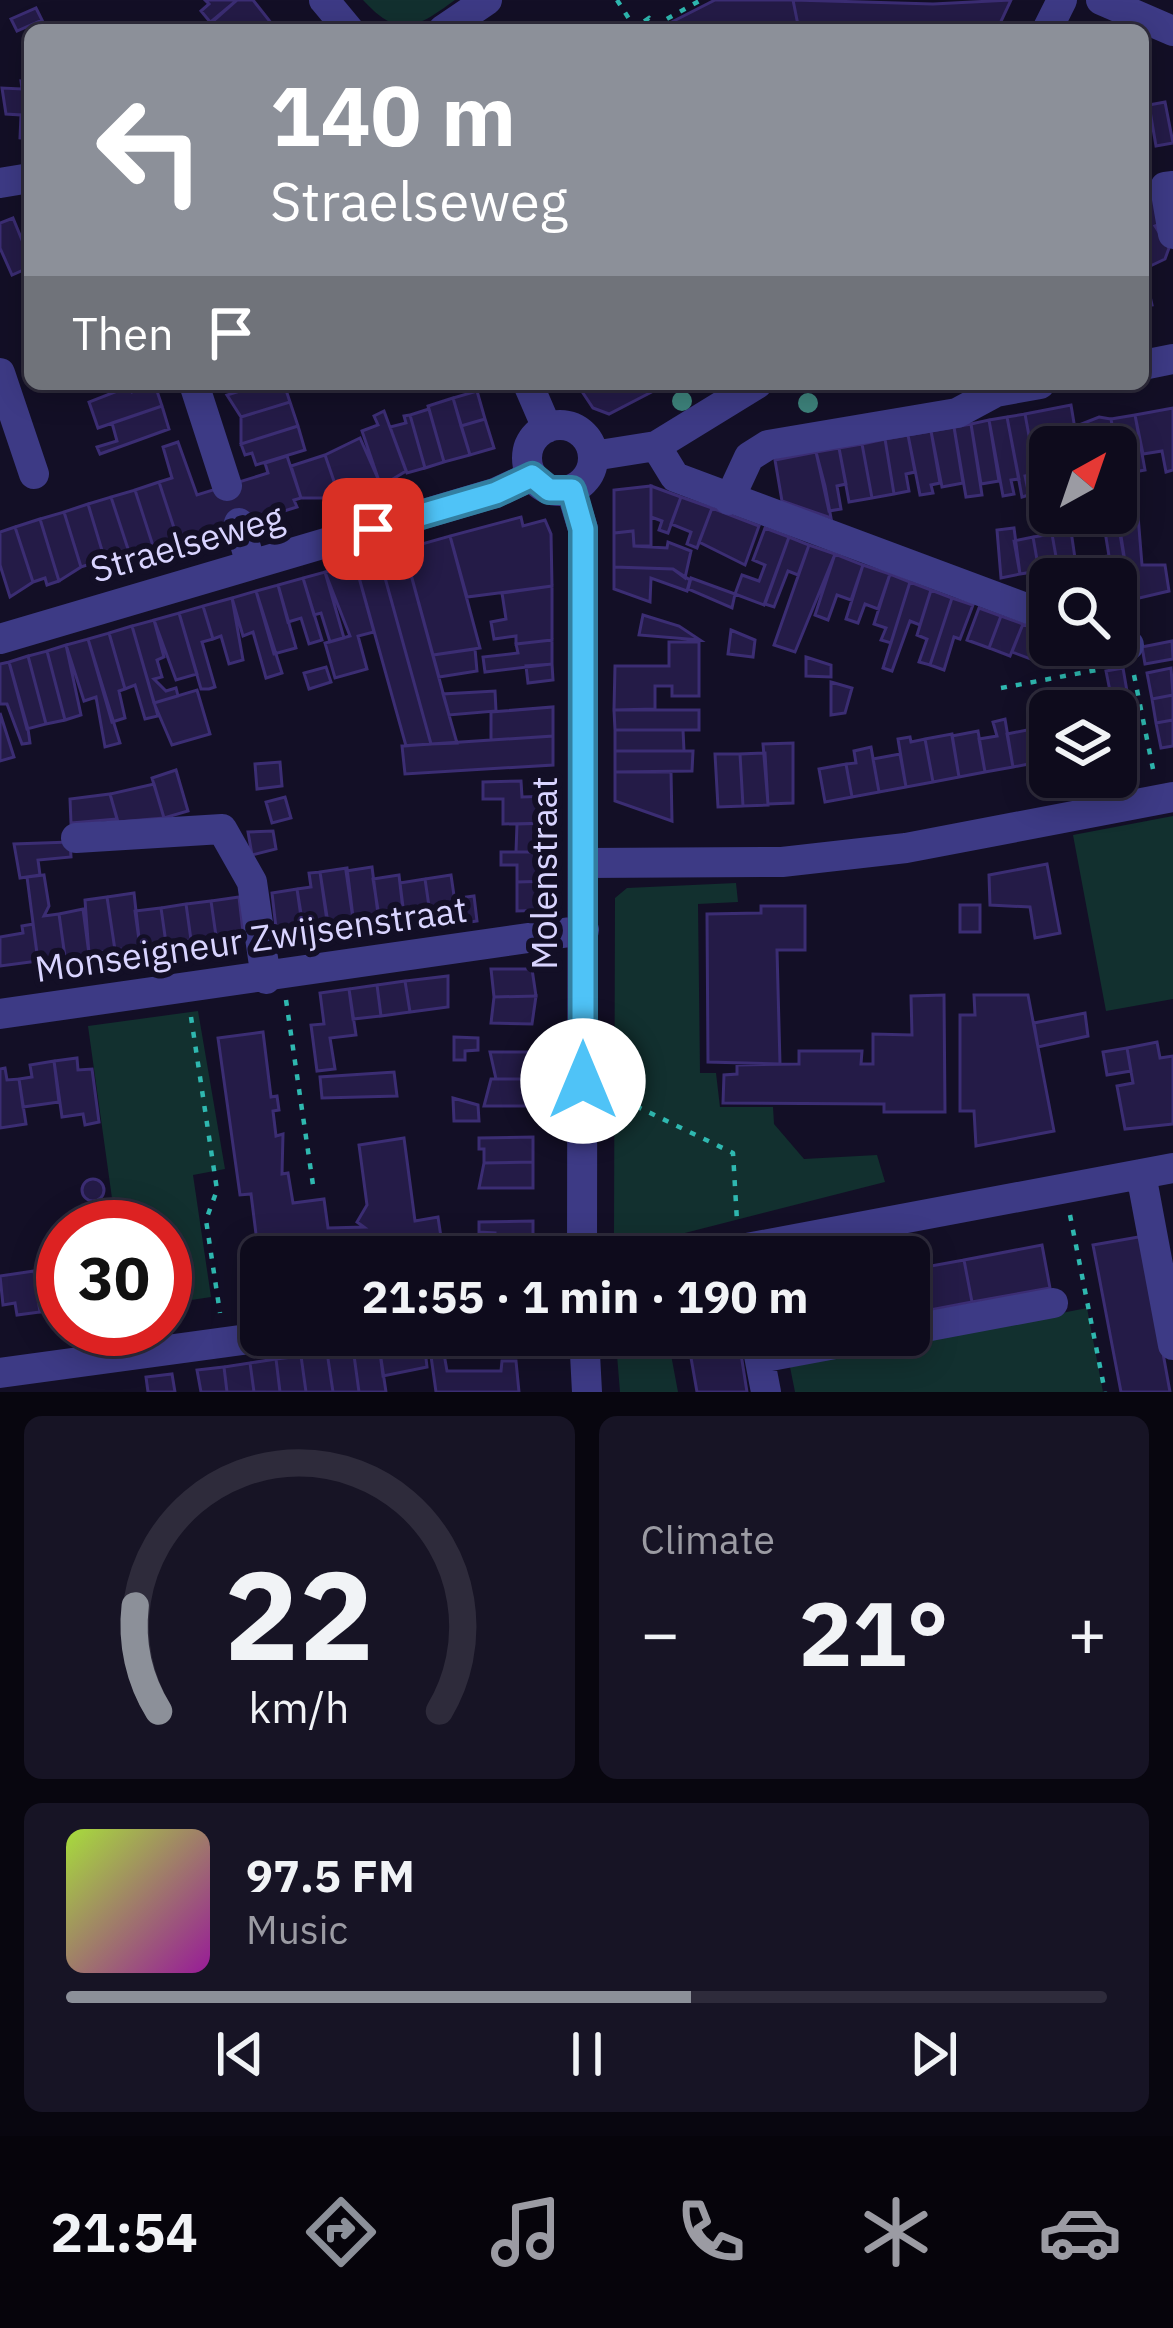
<!DOCTYPE html>
<html lang="en">
<head>
<meta charset="utf-8">
<style>
  :root { --surface:#0e0b1c; --page:#171425; --text:#f1f3f6; --muted:#9b9ba3; --line:#2e2b3b; --accent:#8c9099 }
  body { margin:0; font-family:"IBM Plex Sans",sans-serif; background:var(--page); color:var(--text); height:100vh; display:flex; flex-direction:column; font-size:45px; white-space:nowrap }
  * { box-sizing:border-box; margin:0 }
  p { font-size:39px; color:var(--muted) }
  .icon { flex:none; width:66px; height:66px; fill:none; stroke:currentColor; stroke-width:2; stroke-linecap:round; stroke-linejoin:round }
  .map { position:relative; height:1392px; overflow:hidden }
  .details { display:flex; flex-direction:column; gap:24px; padding:24px; background:#08060f; flex:1 }
  .details>* { flex:none }
  .hud { position:absolute; left:24px; top:24px; width:1125px; height:366px; border-radius:18px; box-shadow:0 6px 30px #0003,0 0 0 3px var(--line); background:#8c9099; color:#fff; overflow:hidden }
  .needle { width:78px; rotate:40deg }
  .tools { position:absolute; left:1029px; top:426px; display:grid; gap:24px }
  .tools a { display:grid; place-items:center; width:108px; height:108px; border-radius:18px; background:var(--surface); box-shadow:0 6px 30px #0003,0 0 0 3px var(--line); font-size:60px }
  .speed { position:absolute; left:36px; top:1200px; display:flex; gap:24px; font-size:60px; font-weight:700; text-align:center }
  .speed>* { display:grid; place-content:center; width:156px; height:156px; border-radius:50%; background:var(--surface); box-shadow:0 6px 30px #0003,0 0 0 3px var(--line); line-height:1 }
  .speed .limit { border:18px solid #d22; background:#fff; color:#111 }
  .pin { position:absolute; display:grid; place-items:center; width:102px; height:102px; color:#fff; margin:-51px; border-radius:24px; box-shadow:0 6px 18px #0006 }
  .me { position:absolute; width:132px; margin:-66px; rotate:0deg; stroke-linejoin:round; filter:drop-shadow(0 0 9px #0008) }
  .turn { display:flex; align-items:center; gap:42px; height:252px; padding:0 48px; font-size:54px }
  .turn .icon { width:156px; height:156px; stroke-width:2.5 }
  .turn b { display:block; font-size:84px; line-height:102px }
  .then { display:flex; align-items:center; height:114px; padding:0 48px; background:#0003; gap:24px; font-size:45px }
  .big { font-size:90px; font-weight:700; line-height:1.1 }
  .details .tile { flex:1; display:flex; flex-direction:column; justify-content:center; gap:18px; min-width:0; padding:0 42px; border-radius:18px; background:var(--page) }
  .details .dial { align-items:center; gap:0 }
  .dial svg { height:312px; overflow:visible; fill:none; stroke:var(--line); stroke-width:7; stroke-linecap:round; text-anchor:middle }
  .dial text { fill:var(--text); stroke:none }
  .song { display:flex; align-items:center; gap:36px }
  .cover { width:144px; height:144px; border-radius:18px; background:linear-gradient(135deg,hsl(80 70% 55%),hsl(300 70% 35%)) }
  .played { height:12px; border-radius:6px; background:linear-gradient(90deg,var(--accent) 60%,var(--line) 60%) }
  .keys { display:flex; justify-content:space-around; direction:ltr }
  .heat { display:flex; justify-content:space-between; align-items:center; font-size:66px; direction:ltr }
  .details .tiles { flex:1; display:grid; gap:24px; grid-template-columns:1fr 1fr }
  .tile:last-child { grid-column:span 2 }
  .trip { position:absolute; left:240px; top:1236px; width:690px; height:120px; border-radius:18px; background:var(--surface); box-shadow:0 6px 30px #0003,0 0 0 3px var(--line); font-weight:700; line-height:120px; text-align:center }
  .tab-bar { display:flex; height:192px; justify-content:space-around; align-items:center; background:#06040b; color:var(--muted) }
  .tab-bar .icon { width:84px; height:84px }
  .tab-bar .on { color:var(--accent) }
  .tab-bar b { font-size:54px; color:var(--text) }
  .map>svg:first-child { display:block }
  .green { fill:#12302f }
  .building { fill:#241b47; stroke:#3b2d73; stroke-width:3 }
  .lines { fill:none; stroke-linecap:round; stroke-linejoin:round }
  .path { stroke:#2fb8b0; stroke-width:4.5; stroke-dasharray:6 9; stroke-linecap:butt }
  .minor { stroke:#3d3a85; stroke-width:30 }
  .tree { fill:#3d827b }
  .route-casing { stroke:#337fa1; stroke-width:30 }
  .route { stroke:#4fc3f7; stroke-width:21 }
  .labels { text-anchor:middle; stroke-width:12; stroke-linejoin:round; paint-order:stroke }
  .street-label { font-size:36px; fill:#d9d4ff; stroke:#130f26 }
</style>
</head>
<body>
<div class="map">
<svg width="1173" height="1392" viewBox="0 0 1173 1392">
  <rect width="100%" height="100%" fill="#130f26"/>
  <!-- green -->
  <path class="green" d="M363 0H455C415 29 399 39 363 0Z
    M1173 816V999L1106 1011 1073 835Z
    M736 883 738 902 698 904 700 1073H716L720 1107H773L774 1124 804 1159 877 1155 885 1182 634 1246 614 1234 615 898 627 888Z
    M198 1011 225 1169 193 1175 211 1297 165 1304V1227H116L88 1026Z
    M1087 1308 1103 1392H795L790 1367Z
    M669 1344 678 1392H620L617 1355Z"/>
  <!-- building -->
  <path class="building" d="M205 0H237L211 23 201 11 209 4Z
    M237 0H253L272 24 265 30H211L207 25Z
    M715 0H793L799 30H656Z
    M793 0 933 4 1011 0 997 30H799Z
    M36 8 42 20 17 31 11 19Z
    M21 81 30 82V139L20 138 21 115 6 114 2 88 22 89Z
    M1165 102 1173 143 1156 146 1149 105Z
    M1152 182 1160 224 1155 226 1169 248 1165 259 1144 269 1152 305 1143 306V183Z
    M13 218 22 240 30 237V267L12 275 0 248V223Z
    M262 384H284L290 402 241 417 227 395Z
    M577 384H667L609 414 593 408Z
    M155 385 162 406 98 428 89 402 130 386 132 392Z
    M477 391 485 419 461 426 453 398Z
    M453 398 470 455 444 462 428 406Z
    M290 402 298 426 241 444V417Z
    M1071 405 1078 447H1050V499L1046 492 1029 495 1025 476 1036 474 1025 414Z
    M162 406 169 429 100 454 97 447 117 441 112 423Z
    M1173 408V470L1166 472 1162 451 1143 454 1135 415Z
    M429 409 444 462 425 468 410 415Z
    M384 411 406 471 388 482 379 481 362 431 378 425 374 416Z
    M1025 414 1036 474 1025 476 1029 495 1022 497 1007 417Z
    M410 415 425 468 407 473 390 427 406 423 404 416Z
    M1135 415 1145 470 1134 472 1130 452 1117 454 1111 419Z
    M1007 417 1019 479 1011 480 1014 494 1003 496 989 420Z
    M1099 417 1111 419 1116 447H1078L1074 427Z
    M485 419 494 448 470 455 461 426Z
    M989 420 999 481 981 484 971 424Z
    M971 424 982 495 966 497 954 427Z
    M298 426 305 450 256 465 252 453 245 455 241 444Z
    M954 427 963 483 942 487 931 431Z
    M931 431 940 483 931 485 933 493 920 495 908 435Z
    M908 435 915 472 906 474 909 491 894 494 885 439Z
    M360 438 379 481 348 491 345 484 336 487 325 455Z
    M885 439 894 494 872 498 862 444Z
    M178 442 197 495 268 473 265 463 287 456 301 498 294 500 297 507 191 540 189 533 177 537 159 482 172 478 163 447Z
    M862 444 872 498 849 502 839 448Z
    M839 448 846 484 837 486 841 509 829 511 816 452Z
    M816 452 825 486 831 518 782 501 775 460Z
    M325 455 336 487 326 491 328 498H301L291 466Z
    M159 482 177 537 155 552 135 490Z
    M651 486 681 497 668 533 659 530 662 521 651 517Z
    M651 486V546H634L633 531 614 533V490Z
    M135 490 155 552 143 555 141 548 129 552 111 497Z
    M111 497 129 552 107 567 88 504Z
    M681 497 712 508 697 548 687 544 691 532 671 524Z
    M1137 503 1142 565H1165L1169 591 1131 600 1116 504Z
    M88 504 107 567 95 570 94 563 81 567 64 512Z
    M712 508 759 526 745 565 699 542Z
    M1116 510 1131 600 1116 603V579H1104L1099 557 1109 556 1102 513Z
    M64 512 81 567 59 581 40 519Z
    M521 517 523 526 545 520 551 534 552 586 467 597 450 536Z
    M40 519 59 581 47 585 45 578 33 582 15 527Z
    M15 527 33 582 10 597 0 565V532Z
    M765 528 789 537 764 605 735 594 742 575 759 581 765 565 753 560Z
    M1014 528 1020 574 1001 578 997 530Z
    M633 531 634 546 667 548 668 542 691 551 685 578 673 569 614 567V533Z
    M1071 531 1076 565 1058 568 1052 534Z
    M1052 534 1058 568 1039 571 1033 537Z
    M450 536 480 648 433 655 404 549Z
    M789 537 809 545 798 575 788 571 774 607 765 604Z
    M1033 537 1039 571 1020 574 1014 541Z
    M809 545 835 554 795 652 774 645Z
    M404 549 449 715 457 743 431 744 379 556Z
    M835 554 863 565 851 600 837 595 828 620 815 615Z
    M379 556 431 744 406 746 355 563Z
    M355 563 374 632 358 636 367 669 335 678 325 643 350 636 325 572Z
    M863 565 890 574 878 609 865 604 858 623 846 619Z
    M614 567 673 569 690 580 687 591 651 578 650 602 614 589Z
    M325 572 344 638 330 642 321 613 314 615 303 578Z
    M890 574 910 582 891 643 881 640 886 628 874 624Z
    M303 578 322 640 309 644 301 618 288 622 278 585Z
    M691 578 735 594 732 608 688 589Z
    M910 582 931 590 920 625 910 621 892 671 883 668Z
    M278 585 296 648 274 654 256 591Z
    M552 586V640L516 644V636L494 639 491 622 506 619 502 593Z
    M931 590 952 598 930 665 919 662 927 639 917 635Z
    M256 591 282 673 266 678 253 632 243 636 232 598Z
    M232 598 243 660 229 664 221 636 213 639 203 606Z
    M952 598 973 605 960 639 954 637 944 670 930 665Z
    M203 606 213 639 202 642 215 687 209 689H201L179 613Z
    M979 608 1001 616 989 648 967 640Z
    M179 613 197 674 176 680 154 620Z
    M643 615 679 626 700 640 639 635Z
    M1001 616 1023 624 1010 656 989 648Z
    M154 620 164 657 157 660 162 677 154 679 166 691 176 688 178 696 154 703 132 626Z
    M1023 624 1049 634 1045 642 1057 653 1052 667 1012 652Z
    M132 626 158 716 145 719 135 685 125 689 109 633Z
    M731 630 755 640 753 657 728 654Z
    M109 633 125 689 119 691 125 718 112 722 88 639Z
    M88 639 120 743 105 747 96 697 84 701 66 645Z
    M552 640V664L485 672 483 657 518 653 516 644Z
    M1172 641 1173 659 1145 664 1142 647Z
    M669 642H699V696H672V686H655V709L614 710 615 666H669Z
    M66 645 81 715 65 720 47 651Z
    M475 649 477 671 439 677 433 655Z
    M47 651 65 720 46 724 28 656Z
    M28 656 46 724 27 729 9 662Z
    M806 657 831 665V677L806 676Z
    M9 662 28 729 30 743 22 744 7 704H0V664Z
    M552 664 553 680 528 683 526 666Z
    M326 667 331 682 309 689 304 673Z
    M1123 668 1129 703 1113 706 1106 671Z
    M1171 668 1173 695 1152 699 1147 673Z
    M831 682 852 688 845 713 831 715Z
    M197 690 210 734 172 745 154 703Z
    M495 691 496 711 449 715 443 694Z
    M1173 695V720L1156 723 1152 699Z
    M1129 703 1135 733 1119 737 1121 747 1116 748V711L1111 707Z
    M553 707V736L491 740V712Z
    M614 710H699V730H615Z
    M0 713 14 757 0 761Z
    M1050 717V760L1039 762 1032 720Z
    M1005 719 1013 767 985 772 979 739 997 736 993 722Z
    M1173 720V746L1161 748 1156 723Z
    M1032 729 1039 762 1013 767 1007 734Z
    M615 730H683L684 751H615Z
    M978 731 985 772 959 777 952 736Z
    M952 734 959 777 933 782 925 739Z
    M553 736V765L405 774 402 746Z
    M910 737 911 742 925 739 933 782 906 787 898 739Z
    M793 743V803L768 804 763 744Z
    M871 747 879 792 852 797 846 764 856 763 854 751Z
    M615 751H693L692 771 615 772Z
    M765 753 768 805 743 806 740 754Z
    M715 754H740L743 806 718 807Z
    M900 754 906 787 879 792 873 759Z
    M280 762 282 786 257 789 255 764Z
    M846 764 852 797 825 802 819 769Z
    M176 770 188 811 164 818 152 778Z
    M615 772H671L672 821 615 801Z
    M521 781 522 797 553 796V823L503 824V799H483V782Z
    M154 784 164 818 118 822 110 794Z
    M110 794 117 819 71 823 70 799Z
    M285 797 291 818 272 823 266 802Z
    M553 823V852H516L517 824Z
    M273 831 276 849 252 855 248 832Z
    M70 842 71 857 38 860 40 875 20 878 14 844Z
    M501 852H553V881L517 882V865H501Z
    M1047 864 1060 933 1035 938 1030 907 990 905 989 875Z
    M372 867 378 914 353 919 346 871Z
    M347 868 353 917 328 923 320 872Z
    M320 872 327 921 303 926 297 889 311 887 309 873Z
    M44 875 49 906 44 916 59 914 65 957 61 961H38L27 877Z
    M399 875 403 910 379 916 373 879Z
    M451 875 458 923 432 927 425 879Z
    M425 879 432 927 406 931 400 883Z
    M553 881V910L517 911V882Z
    M297 889 302 924 276 928 272 893Z
    M134 893 140 947 115 950 107 897Z
    M474 896 477 921 463 923 459 898Z
    M107 897 115 950 89 954 85 900Z
    M239 897 243 932 216 936 211 901Z
    M211 901 216 936 191 940 186 904Z
    M186 904 191 940 166 943 161 908Z
    M960 905H980V932H960Z
    M761 906H805V950H777L780 1064 708 1062 707 914 761 913Z
    M161 908 166 943 140 947 135 911Z
    M83 909 89 954 65 957 59 914Z
    M33 924 38 961 0 966V937L23 933 22 926Z
    M491 969H532L536 996 494 997Z
    M448 976V1007L410 1012 405 981Z
    M405 981 410 1012 381 1016 377 985Z
    M377 985 381 1016 353 1019 349 989Z
    M349 989 356 1035 330 1038 335 1069 317 1071 311 1025 324 1024 320 993Z
    M944 995 945 1112H884V1104L723 1103 724 1075 737 1074V1065L799 1064V1051H862L861 1064H873V1034L912 1035 911 996Z
    M974 995H1028L1054 1131 976 1146 974 1111H960V1015H975Z
    M536 996 532 1024 491 1023 494 997Z
    M1085 1013 1088 1036 1038 1047 1034 1023Z
    M263 1032 271 1097 277 1096 279 1110 273 1111 276 1136 283 1134 282 1174 288 1173 293 1203 324 1199 328 1228 364 1227 357 1222 367 1205 359 1145 404 1138 415 1221 438 1217 444 1257H261V1293L248 1295 242 1252 258 1250 251 1194 240 1195 218 1038Z
    M454 1037 478 1038V1050L465 1051V1060H454Z
    M1157 1042 1160 1058 1173 1056V1124L1125 1129 1117 1086 1133 1083 1127 1048Z
    M1127 1048 1131 1071 1107 1075 1103 1052Z
    M490 1052H533L536 1079H496Z
    M77 1058 78 1070 92 1069 99 1122 85 1125 83 1114 62 1117 54 1061Z
    M54 1061 59 1102 23 1107 19 1079 32 1077 30 1065Z
    M5 1068 7 1080 19 1079 26 1124 0 1128V1069Z
    M394 1072 397 1096 322 1098 320 1077Z
    M491 1079H536L533 1106H484Z
    M453 1098 478 1105 479 1121H454Z
    M533 1137V1162L484 1163V1149H479V1138Z
    M533 1162V1188H479L484 1163Z
    M82 1190a11 11 0 1 1 22 0a11 11 0 1 1-22 0Z
    M533 1221V1247L495 1248V1233L479 1232V1222Z
    M1144 1236 1146 1259 1170 1392H1121L1093 1245Z
    M1042 1245 1050 1288 972 1302 964 1260Z
    M533 1247 536 1257H495V1248Z
    M964 1260 972 1302 909 1314V1270Z
    M63 1267V1309L40 1312 34 1271Z
    M34 1271 40 1312 17 1315 15 1303 3 1305 0 1276Z
    M687 1335H738L747 1392H697Z
    M424 1341 427 1367 383 1376 379 1345Z
    M379 1345 386 1392H359L353 1348Z
    M353 1348 359 1392H333L327 1352Z
    M443 1348 447 1371H501L502 1361H516L519 1392H436L430 1349Z
    M327 1352 333 1392H306L301 1356Z
    M301 1356 306 1392H280L276 1359Z
    M276 1359 280 1392H254L250 1363Z
    M250 1363 254 1392H227L224 1367Z
    M224 1367 227 1392H201L197 1370Z
    M172 1374 175 1392H148L146 1377Z"/>
  <g class="lines">
    <!-- path -->
    <path class="path" d="M617 0 635 28
      M632 30 649 18 654 26 701 0
      M1134 675 1153 769
      M1001 688 1102 669
      M286 1000 313 1185
      M191 1017 217 1190 206 1220 220 1313
      M609 1093 733 1153 737 1221
      M1070 1215 1105 1392"/>
    <!-- minor -->
    <path class="minor" d="M324 0 349 30
      M1101 0 1173 31
      M443 30 487 0
      M1047 30 1062 0
      M0 183 30 178
      M1173 186 1165 187 1173 234
      M1143 365 1173 359
      M0 373 34 474
      M194 384 227 486
      M528 384 547 428
      M527 458a33 33 0 1 1 66 0a33 33 0 1 1-66 0Z
      M656 446 675 477 1050 617
      M593 456 656 446 757 384
      M571 490 583 529 582 1257
      M729 500 749 457 768 445 957 413 996 392 1040 384
      M239 523 251 565
      M0 639 495 493 532 476
      M1116 641 1129 645
      M76 838 222 829 252 882 266 979
      M584 863 782 862 906 848 1173 797
      M0 1014 584 930
      M1141 1174 1173 1345
      M699 1257 1173 1168
      M909 1330 1053 1303
      M584 1335 587 1392
      M755 1335 766 1392
      M760 1358 883 1335
      M0 1373 278 1335"/>
  </g>
  <!-- trees -->
  <g class="tree">
    <circle cx="682" cy="401" r="10"/>
    <circle cx="808" cy="403" r="10"/>
  </g>
  <g class="lines">
    <!-- route casing -->
    <g class="route-casing">
      <path id="route" d="M373 529 496 493 532 476 549 490H572L583 529V1081"/>
    </g>
    <!-- route -->
    <use href="#route" class="route"/>
  </g>
  <g class="labels">
    <!-- street labels -->
    <g class="street-label">
      <text transform="translate(187 543) rotate(-16)" y="13">Straelseweg</text>
      <text transform="translate(544 873) rotate(-90)" y="13">Molenstraat</text>
      <text transform="translate(251 939) rotate(-8)" y="13">Monseigneur Zwijsenstraat</text>
    </g>
  </g>
</svg>
<div class="tools">
<a><svg class="needle" viewBox="-14 -14 28 28"><path d="M0-13l5 13h-10z" fill="#e53935"/><path d="M0 13l5-13h-10z" fill="#9b9ba3"/></svg></a>
<a><svg class="icon" aria-label="search" viewBox="0 0 24 24"><circle cx="10" cy="10" r="6"/><path d="M15 15l6 6"/></svg></a>
<a><svg class="icon" aria-label="layers" viewBox="0 0 24 24"><path d="M12 4l9 5-9 5-9-5zM3 14l9 5 9-5"/></svg></a>
</div>
<div class="speed"><div class="limit">30</div></div>
<div class="pin" style="left:373px;top:529px;background:#d93025"><svg class="icon" aria-label="arrive" viewBox="0 0 24 24"><path d="M6 21V4h12l-3 4 3 4H6"/></svg></div>
<svg class="me" style="left:583px;top:1081px" viewBox="-20 -20 40 40"><circle r="19" fill="#fff"/><path d="M0-13L10 11 0 6-10 11z" fill="#4fc3f7"/></svg>
<div class="trip">21:55 · 1 min · 190 m</div>
<div class="hud">
<div class="turn"><svg class="icon" aria-label="left" viewBox="0 0 24 24"><path d="M17 20v-9H6M10 6l-5 5 5 5"/></svg><div><b>140 m</b>Straelseweg</div></div>
<div class="then">Then<svg class="icon" aria-label="arrive" viewBox="0 0 24 24"><path d="M6 21V4h12l-3 4 3 4H6"/></svg></div>
</div>
</div>
<section class="details">
<div class="tiles">
<div class="tile dial"><svg viewBox="0 0 100 80">
<path d="M14 69A42 42 0 1 1 86 69"/>
<path d="M14 69A42 42 0 0 1 8 42" stroke="#8c9099"/>
<text x="50" y="56" font-size="32" font-weight="700">22</text>
<text x="50" y="72" font-size="11">km/h</text>
</svg></div>
<div class="tile"><p>Climate</p>
<div class="heat"><a>−</a><b class="big">21°</b><a>+</a></div>
</div>
<div class="tile">
<div class="song"><i class="cover"></i><div><b>97.5 FM</b><p>Music</p></div></div>
<div class="played"></div>
<div class="keys"><svg class="icon" aria-label="previous" viewBox="0 0 24 24"><path d="M18 5L8 12l10 7zM5 5v14"/></svg><svg class="icon" aria-label="pause" viewBox="0 0 24 24"><path d="M8 5v14M16 5v14"/></svg><svg class="icon" aria-label="next" viewBox="0 0 24 24"><path d="M6 5l10 7-10 7zM19 5v14"/></svg></div>
</div>
</div>
</section>
<nav class="tab-bar">
<b>21:54</b>
<svg class="icon on" aria-label="directions" viewBox="0 0 24 24"><path d="M12 3l9 9-9 9-9-9zM9 14v-3h6M13 9l2 2-2 2"/></svg>
<svg class="icon" aria-label="music" viewBox="0 0 24 24"><path d="M9 18V5l10-2v13"/><circle cx="6" cy="18" r="3"/><circle cx="16" cy="16" r="3"/></svg>
<svg class="icon" aria-label="phone" viewBox="0 0 24 24"><path d="M5 4h4l2 5-3 2q2 4 5 5l2-3 5 2v4C11 20 4 13 5 4z"/></svg>
<svg class="icon" aria-label="climate" viewBox="0 0 24 24"><path d="M12 3v18M4 7l16 10M4 17L20 7"/></svg>
<svg class="icon" aria-label="car" viewBox="0 0 24 24"><path d="M5 17H2v-5l4-1 3-4h7l3 4 3 1v5h-3M9 17h6M6 11h13"/><circle cx="7" cy="17" r="2"/><circle cx="17" cy="17" r="2"/></svg>
</nav>
</body>
</html>
